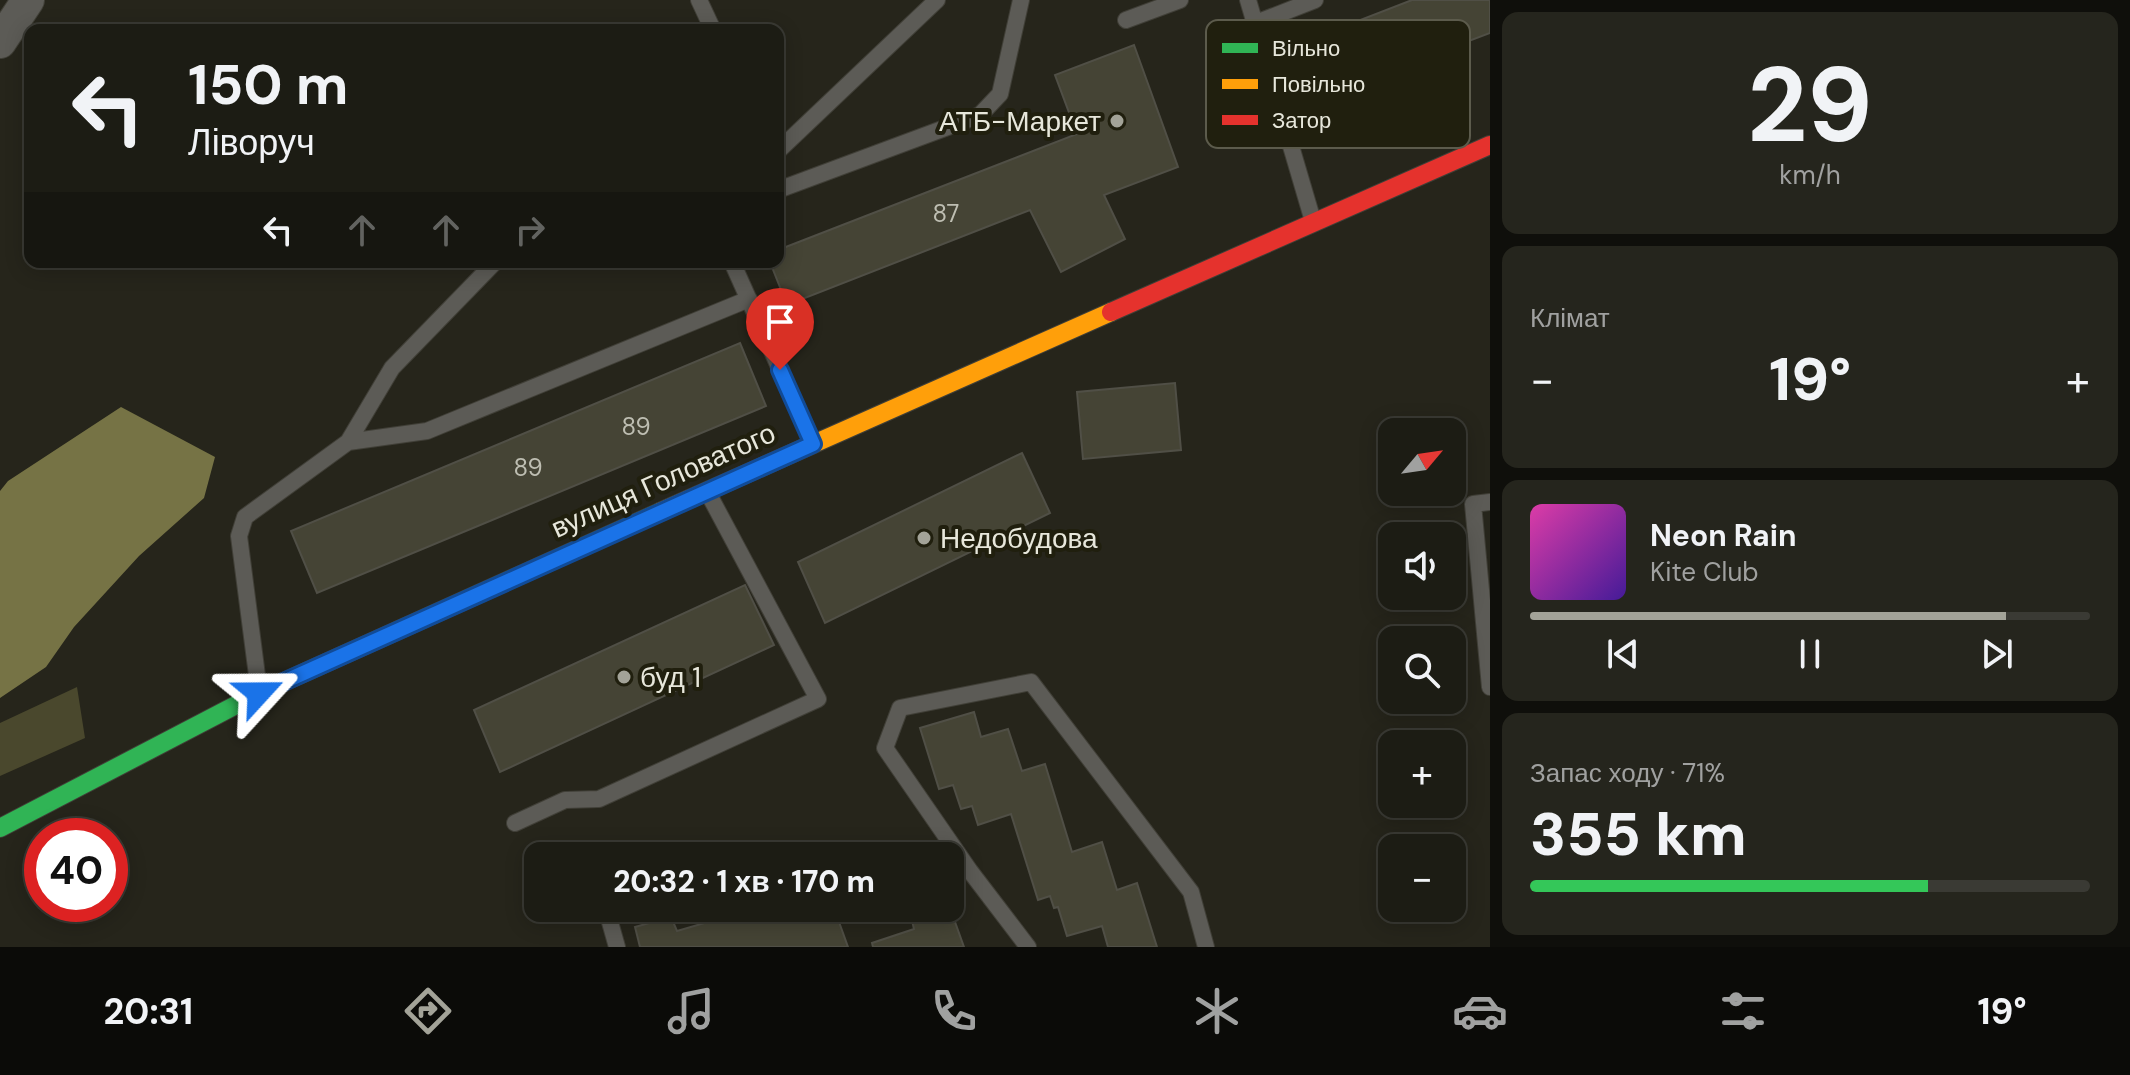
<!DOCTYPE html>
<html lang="uk">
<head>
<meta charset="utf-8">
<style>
  :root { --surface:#1c1c14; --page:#25251d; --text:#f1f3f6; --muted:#a0a1a0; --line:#3a3a34; --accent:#a3a398 }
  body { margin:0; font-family:"DM Sans",sans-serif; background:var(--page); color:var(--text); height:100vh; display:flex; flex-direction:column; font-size:30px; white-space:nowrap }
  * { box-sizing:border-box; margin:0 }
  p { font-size:26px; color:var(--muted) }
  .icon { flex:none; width:44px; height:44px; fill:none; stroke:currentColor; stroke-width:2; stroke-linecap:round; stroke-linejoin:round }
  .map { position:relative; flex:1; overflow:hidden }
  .sheet { display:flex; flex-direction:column; gap:12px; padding:12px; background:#0f0f0b; width:640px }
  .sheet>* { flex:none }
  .banner { position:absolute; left:24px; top:24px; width:760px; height:244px; border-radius:16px; box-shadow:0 4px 20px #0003,0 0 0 2px var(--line); background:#1c1c14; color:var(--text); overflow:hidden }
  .needle { width:52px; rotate:61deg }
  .controls { position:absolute; left:1378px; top:418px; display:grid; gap:16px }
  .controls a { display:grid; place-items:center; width:88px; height:88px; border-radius:16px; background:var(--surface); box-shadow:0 4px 20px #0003,0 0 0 2px var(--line); font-size:40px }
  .speed { position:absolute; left:24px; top:818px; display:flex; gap:16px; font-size:40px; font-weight:700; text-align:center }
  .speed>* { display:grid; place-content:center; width:104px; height:104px; border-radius:50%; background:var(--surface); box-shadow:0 4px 20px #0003,0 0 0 2px var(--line); line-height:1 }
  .speed .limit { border:12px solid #d22; background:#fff; color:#111 }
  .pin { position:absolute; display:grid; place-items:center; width:68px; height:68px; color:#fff; margin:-82px -34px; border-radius:50% 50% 50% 0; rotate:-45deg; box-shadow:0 0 8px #0007 }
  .pin .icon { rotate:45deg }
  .me { position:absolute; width:88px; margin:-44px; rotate:66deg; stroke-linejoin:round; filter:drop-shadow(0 0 6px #0008) }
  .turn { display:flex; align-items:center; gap:28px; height:168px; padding:0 32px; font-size:36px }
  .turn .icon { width:104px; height:104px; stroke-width:2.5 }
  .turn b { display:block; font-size:56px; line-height:68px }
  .lanes { display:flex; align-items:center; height:76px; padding:0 32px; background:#0003; justify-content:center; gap:40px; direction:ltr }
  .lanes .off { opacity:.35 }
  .big { font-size:60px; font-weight:800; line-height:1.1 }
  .sheet .widget { flex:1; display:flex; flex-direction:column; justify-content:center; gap:12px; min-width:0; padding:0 28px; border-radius:16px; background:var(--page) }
  .sheet .dial { align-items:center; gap:0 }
  .dial b { font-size:104px; line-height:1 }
  .song { display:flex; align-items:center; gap:24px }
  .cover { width:96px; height:96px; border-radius:12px; background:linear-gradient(135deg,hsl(320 70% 55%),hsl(260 70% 35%)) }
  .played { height:8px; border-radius:4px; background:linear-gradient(90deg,var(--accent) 85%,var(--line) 85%) }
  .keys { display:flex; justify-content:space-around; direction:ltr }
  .heat { display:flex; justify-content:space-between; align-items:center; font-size:44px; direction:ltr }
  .charge { height:12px; border-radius:6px; background:linear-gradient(90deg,#34c759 71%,var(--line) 0) }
  .trip { position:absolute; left:524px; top:842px; width:440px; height:80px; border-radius:16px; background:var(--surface); box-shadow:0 4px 20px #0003,0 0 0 2px var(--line); font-weight:800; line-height:80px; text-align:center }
  .dock { display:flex; height:128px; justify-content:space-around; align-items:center; background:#0b0b08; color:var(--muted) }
  .dock .icon { width:56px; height:56px }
  .dock .current { color:var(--accent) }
  .dock b { font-size:36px; color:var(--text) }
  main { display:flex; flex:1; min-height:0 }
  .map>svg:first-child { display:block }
  .green { fill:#4a482d }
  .water { fill:#767345 }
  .building { fill:#454435; stroke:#504f46; stroke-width:2 }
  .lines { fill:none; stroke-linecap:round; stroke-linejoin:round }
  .lane-casing { stroke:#403f37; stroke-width:18 }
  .street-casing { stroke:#403f37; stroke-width:34 }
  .fast-casing { stroke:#403f37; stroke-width:20 }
  .slow-casing { stroke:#403f37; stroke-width:20 }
  .jam-casing { stroke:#403f37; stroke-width:20 }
  .lane { stroke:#5c5b56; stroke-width:16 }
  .street { stroke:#5c5b56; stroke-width:32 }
  .fast { stroke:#30b455; stroke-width:18 }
  .slow { stroke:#ff9f0a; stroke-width:18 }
  .jam { stroke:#e5322d; stroke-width:18 }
  .route-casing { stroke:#114b97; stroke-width:20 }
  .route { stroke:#1a73e8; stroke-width:14 }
  .poi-dot { fill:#a3a398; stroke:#201f0e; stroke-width:3 }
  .labels { text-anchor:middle; stroke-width:8; stroke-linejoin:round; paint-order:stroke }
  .number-label { font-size:24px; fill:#bebeb2 }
  .poi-label { font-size:28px; fill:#e7e7db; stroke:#201f0e; text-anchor:start }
  .street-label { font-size:28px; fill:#e7e7db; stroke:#201f0e }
  .key { fill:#201f0e; stroke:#5c5b4c; stroke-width:2 }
  .key-label { font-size:22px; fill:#e7e7db }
</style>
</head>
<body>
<main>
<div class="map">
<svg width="1490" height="947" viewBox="0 0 1490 947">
  <rect width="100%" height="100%" fill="#26251b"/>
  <!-- green -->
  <path class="green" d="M77 687 85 738 0 776V723Z"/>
  <!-- water -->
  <path class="water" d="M121 407 215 457 204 498 139 556 74 627 46 667 0 698V491L8 481Z"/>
  <!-- building -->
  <path class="building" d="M1412 0H1490V33L1345 88 1324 34Z
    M1134 45 1178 167 1104 195 1125 239 1061 272 1030 210 787 305 770 262H778V250L1077 134 1055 75Z
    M740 343 766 406 317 593 291 531Z
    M1175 383 1181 450 1083 459 1077 392Z
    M1022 453 1050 513 825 623 798 562Z
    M745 585 774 645 500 772 474 710Z
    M974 712 981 737 1008 729 1022 771 1045 764 1072 852 1102 842 1117 890 1137 883 1157 947H1108L1102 926 1067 936 1058 907 1054 908 1050 896 1038 900 1011 814 978 825 972 806 961 809 953 785 939 789 920 728Z
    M756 908H787L792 922 826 908H834L848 947H640L635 927 671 917 677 931Z
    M909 908H950L964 947H873L872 943 914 929Z"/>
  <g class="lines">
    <!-- lane casing -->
    <g class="lane-casing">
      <path id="lane" d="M699 0 713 30
        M1248 0 1313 221
        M1126 20 1180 0
        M1256 23 1315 0
        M778 151 937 0
        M778 190 980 115 1000 94 1021 0
        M732 262 813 443
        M348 442 392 368 495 262
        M1490 502 1473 504 1490 687
        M259 691 239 536 245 517 348 442 427 431 749 299
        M515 823 565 800 599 799 818 699 707 491
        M970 871 885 748 900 708 1031 682 1191 892 1206 947
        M950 872 970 871 1028 947
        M606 908 617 947"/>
    </g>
    <!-- street casing -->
    <g class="street-casing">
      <path id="street" d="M0 42 28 0"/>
    </g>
    <!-- fast casing -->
    <g class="fast-casing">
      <path id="fast" d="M0 828 259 693 660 512"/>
    </g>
    <!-- slow casing -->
    <g class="slow-casing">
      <path id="slow" d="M660 512 1111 312"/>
    </g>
    <!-- jam casing -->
    <g class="jam-casing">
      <path id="jam" d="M1111 312 1490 145"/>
    </g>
    <!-- lane -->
    <use href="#lane" class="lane"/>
    <!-- street -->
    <use href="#street" class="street"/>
    <!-- fast -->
    <use href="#fast" class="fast"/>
    <!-- slow -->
    <use href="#slow" class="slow"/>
    <!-- jam -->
    <use href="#jam" class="jam"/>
  </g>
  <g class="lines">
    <!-- route casing -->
    <g class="route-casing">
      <path id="route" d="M259 693 813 444 780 370"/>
    </g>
    <!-- route -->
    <use href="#route" class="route"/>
  </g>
  <!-- markers -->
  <g class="poi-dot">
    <circle cx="1117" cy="121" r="8"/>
    <circle cx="924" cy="538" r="8"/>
    <circle cx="624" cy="677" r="8"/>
  </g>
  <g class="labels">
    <!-- number labels -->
    <g class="number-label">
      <text x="946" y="222">87</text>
      <text x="636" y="435">89</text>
      <text x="528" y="476">89</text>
    </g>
    <!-- poi labels -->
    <g class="poi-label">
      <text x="1101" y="131" text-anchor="end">АТБ-Маркет</text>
      <text x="940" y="548">Недобудова</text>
      <text x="640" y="687">буд 1</text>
    </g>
    <!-- street labels -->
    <g class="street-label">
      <text transform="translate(663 480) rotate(-24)" y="10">вулиця Головатого</text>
    </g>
  </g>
  <!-- legend -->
  <rect x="1206" y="20" width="264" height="128" rx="12" class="key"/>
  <rect x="1222" y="43" width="36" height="10" fill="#30b455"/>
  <rect x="1222" y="79" width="36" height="10" fill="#ff9f0a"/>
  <rect x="1222" y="115" width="36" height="10" fill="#e5322d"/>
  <g class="key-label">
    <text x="1272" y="56">Вільно</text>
    <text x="1272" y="92">Повільно</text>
    <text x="1272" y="128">Затор</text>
  </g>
</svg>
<div class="controls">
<a><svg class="needle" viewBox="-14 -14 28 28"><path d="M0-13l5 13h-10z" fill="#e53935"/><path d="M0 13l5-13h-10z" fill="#a0a1a0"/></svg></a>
<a><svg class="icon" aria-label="sound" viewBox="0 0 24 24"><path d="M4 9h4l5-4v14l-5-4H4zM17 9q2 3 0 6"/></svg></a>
<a><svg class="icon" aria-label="search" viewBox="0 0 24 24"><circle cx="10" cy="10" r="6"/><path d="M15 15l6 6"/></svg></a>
<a>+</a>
<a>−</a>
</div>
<div class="speed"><div class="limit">40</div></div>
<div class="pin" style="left:780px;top:370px;background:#d93025"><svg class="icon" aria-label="arrive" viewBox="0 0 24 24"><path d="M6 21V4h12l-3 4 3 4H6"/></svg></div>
<svg class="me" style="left:259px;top:693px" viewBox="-20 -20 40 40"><path d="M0-17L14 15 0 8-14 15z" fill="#1a73e8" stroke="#fff" stroke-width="4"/></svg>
<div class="trip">20:32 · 1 хв · 170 m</div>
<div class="banner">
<div class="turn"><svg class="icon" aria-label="left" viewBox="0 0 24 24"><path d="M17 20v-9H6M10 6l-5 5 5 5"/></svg><div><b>150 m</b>Ліворуч</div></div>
<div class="lanes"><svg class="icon" aria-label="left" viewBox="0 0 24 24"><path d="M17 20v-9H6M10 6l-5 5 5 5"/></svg><svg class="icon off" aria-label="ahead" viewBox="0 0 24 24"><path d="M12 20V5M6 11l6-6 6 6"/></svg><svg class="icon off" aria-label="ahead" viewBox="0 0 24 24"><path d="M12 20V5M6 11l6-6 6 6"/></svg><svg class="icon off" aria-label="right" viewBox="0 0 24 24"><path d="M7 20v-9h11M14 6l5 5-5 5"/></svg></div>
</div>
</div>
<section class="sheet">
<div class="widget dial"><b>29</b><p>km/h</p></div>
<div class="widget"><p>Клімат</p>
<div class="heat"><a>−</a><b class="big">19°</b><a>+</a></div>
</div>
<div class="widget">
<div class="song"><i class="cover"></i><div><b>Neon Rain</b><p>Kite Club</p></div></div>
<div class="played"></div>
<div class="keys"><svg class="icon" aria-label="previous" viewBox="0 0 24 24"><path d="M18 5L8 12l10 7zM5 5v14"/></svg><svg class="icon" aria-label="pause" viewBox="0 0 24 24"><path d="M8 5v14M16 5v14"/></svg><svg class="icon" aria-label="next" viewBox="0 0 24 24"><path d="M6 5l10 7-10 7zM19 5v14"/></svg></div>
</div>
<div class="widget"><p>Запас ходу · 71%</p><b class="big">355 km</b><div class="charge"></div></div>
</section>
</main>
<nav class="dock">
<b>20:31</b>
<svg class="icon current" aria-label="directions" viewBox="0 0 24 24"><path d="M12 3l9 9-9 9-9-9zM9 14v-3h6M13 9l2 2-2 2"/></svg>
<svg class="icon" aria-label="music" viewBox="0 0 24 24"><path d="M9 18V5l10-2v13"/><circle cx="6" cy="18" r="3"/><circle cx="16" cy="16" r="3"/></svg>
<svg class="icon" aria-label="phone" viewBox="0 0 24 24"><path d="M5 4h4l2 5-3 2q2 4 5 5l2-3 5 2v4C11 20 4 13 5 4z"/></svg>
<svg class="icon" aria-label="climate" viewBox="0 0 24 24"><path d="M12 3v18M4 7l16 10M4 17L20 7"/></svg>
<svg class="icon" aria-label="car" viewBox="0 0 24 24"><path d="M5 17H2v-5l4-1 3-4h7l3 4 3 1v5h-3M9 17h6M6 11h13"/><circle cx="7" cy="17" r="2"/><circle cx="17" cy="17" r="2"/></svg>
<svg class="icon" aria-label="filters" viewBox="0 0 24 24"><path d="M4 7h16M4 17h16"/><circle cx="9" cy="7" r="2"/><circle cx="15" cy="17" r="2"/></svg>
<b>19°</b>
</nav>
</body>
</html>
